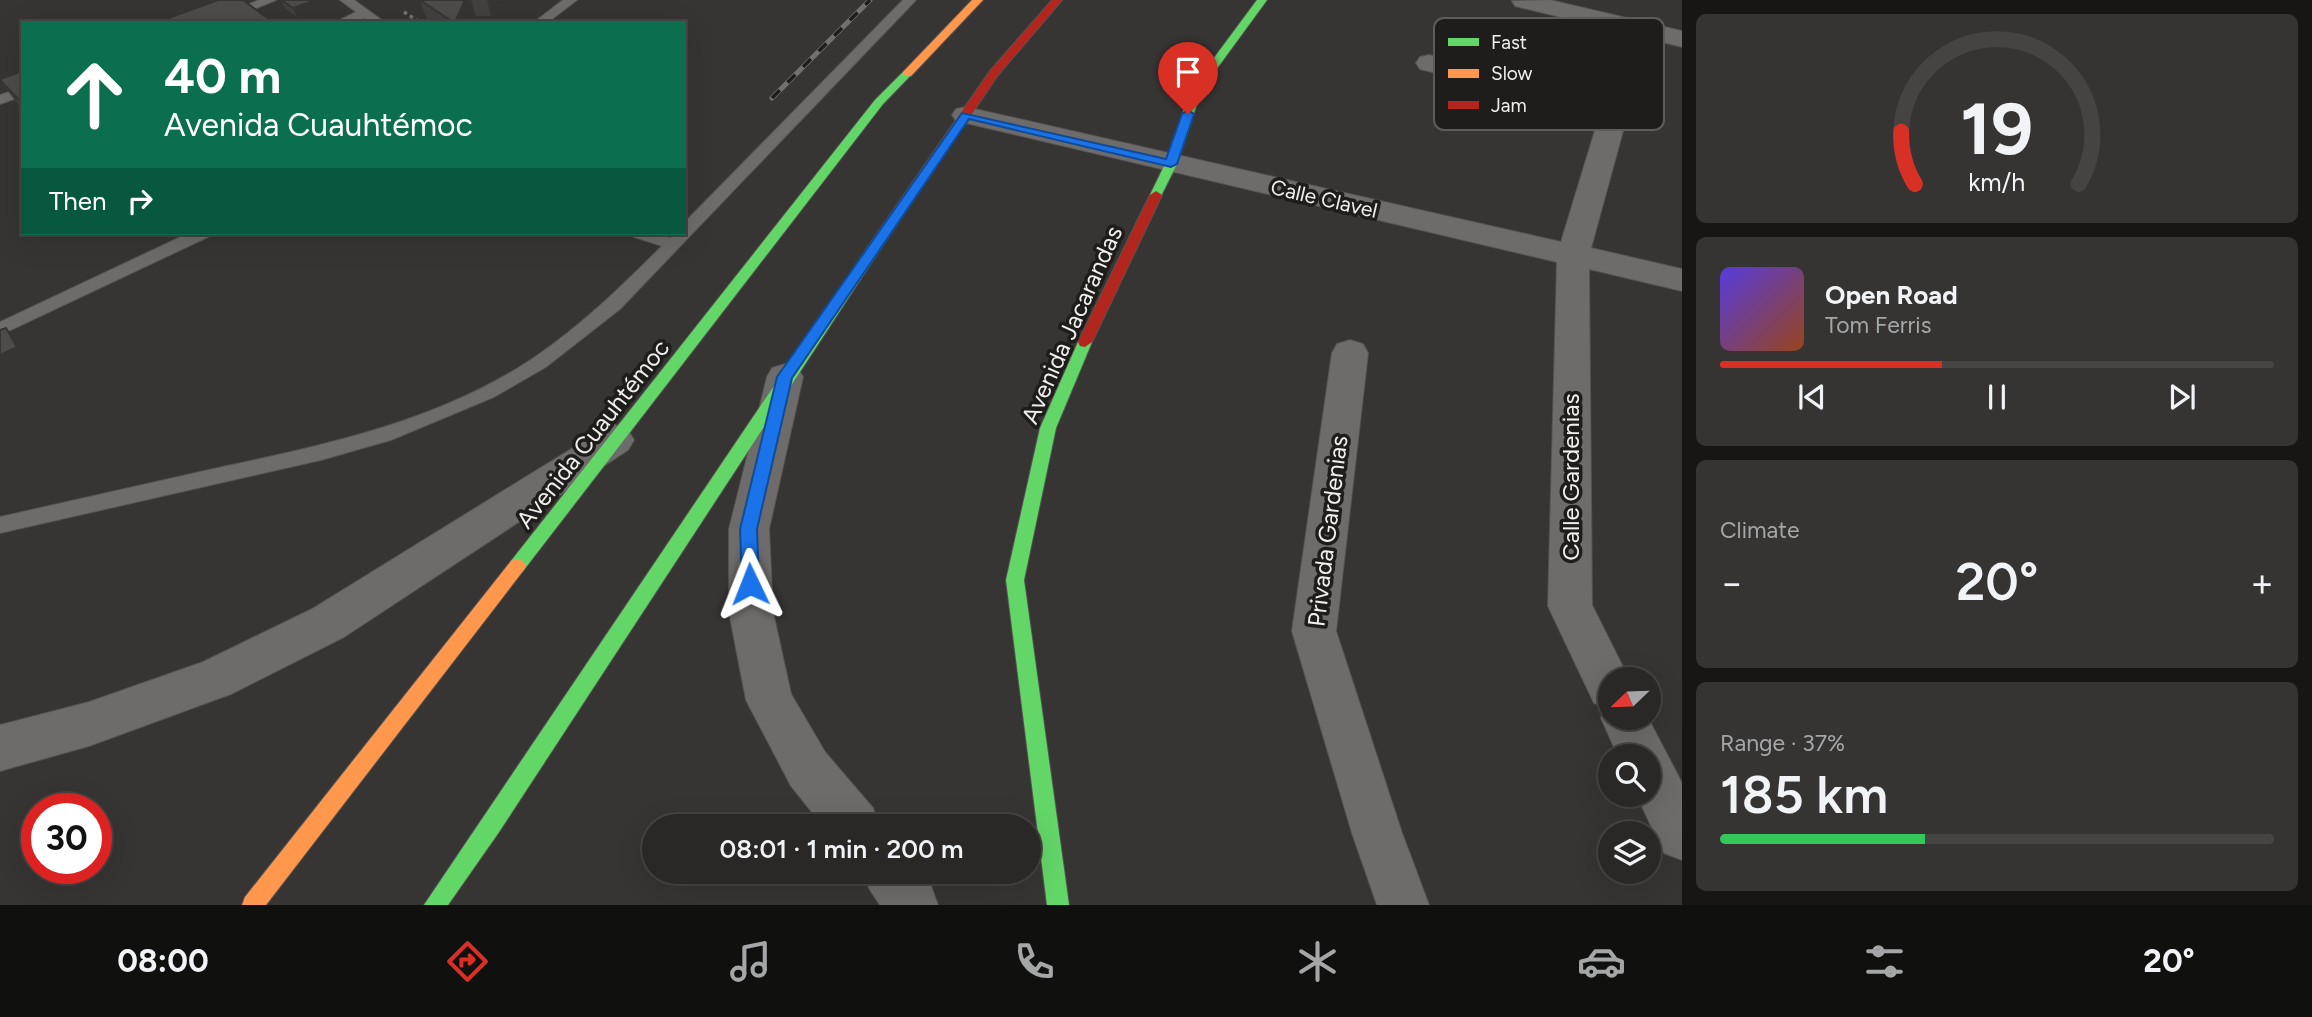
<!DOCTYPE html>
<html lang="en">
<head>
<meta charset="utf-8">
<style>
  :root { --surface:#292826; --page:#353432; --text:#f1f3f6; --muted:#a5a6a7; --line:#454443; --accent:#d93025 }
  body { margin:0; font-family:Figtree,sans-serif; background:var(--page); color:var(--text); height:100vh; display:flex; flex-direction:column; font-size:26px; white-space:nowrap }
  * { box-sizing:border-box; margin:0 }
  p { font-size:23px; color:var(--muted) }
  .icon { flex:none; width:38px; height:38px; fill:none; stroke:currentColor; stroke-width:2; stroke-linecap:round; stroke-linejoin:round }
  .map { position:relative; flex:1; overflow:hidden }
  .panel { display:flex; flex-direction:column; gap:14px; padding:14px; background:#171615; width:630px }
  .panel>* { flex:none }
  .hud { position:absolute; left:21px; top:21px; width:665px; height:214px; border-radius:0px; box-shadow:0 7px 28px #0002,0 0 0 2px var(--line); background:#0b6e4f; color:#fff; overflow:hidden }
  .needle { width:46px; rotate:247deg }
  .buttons { position:absolute; left:1598px; top:667px; display:grid; gap:14px }
  .buttons a { display:grid; place-items:center; width:63px; height:63px; border-radius:50%; background:var(--surface); box-shadow:0 7px 28px #0002,0 0 0 2px var(--line); font-size:35px }
  .speed { position:absolute; left:21px; top:793px; display:flex; gap:14px; font-size:35px; font-weight:700; text-align:center }
  .speed>* { display:grid; place-content:center; width:91px; height:91px; border-radius:50%; background:var(--surface); box-shadow:0 7px 28px #0002,0 0 0 2px var(--line); line-height:1 }
  .speed .limit { border:10px solid #d22; background:#fff; color:#111 }
  .pin { position:absolute; display:grid; place-items:center; width:60px; height:60px; color:#fff; margin:-72px -30px; border-radius:50% 50% 50% 0; rotate:-45deg; box-shadow:0 0 7px #0007 }
  .pin .icon { rotate:45deg }
  .me { position:absolute; width:77px; margin:-38px; rotate:358deg; stroke-linejoin:round; filter:drop-shadow(0 0 5px #0008) }
  .turn { display:flex; align-items:center; gap:24px; height:147px; padding:0 28px; font-size:32px }
  .turn .icon { width:91px; height:91px; stroke-width:2.5 }
  .turn b { display:block; font-size:49px; line-height:60px }
  .then { display:flex; align-items:center; height:66px; padding:0 28px; background:#0003; gap:14px; font-size:26px }
  .big { font-size:52px; font-weight:600; line-height:1.1 }
  .panel .widget { flex:1; display:flex; flex-direction:column; justify-content:center; gap:10px; min-width:0; padding:0 24px; border-radius:10px; background:var(--page) }
  .panel .dial { align-items:center; gap:0 }
  .dial svg { height:182px; overflow:visible; fill:none; stroke:var(--line); stroke-width:7; stroke-linecap:round; text-anchor:middle }
  .dial text { fill:var(--text); stroke:none }
  .song { display:flex; align-items:center; gap:21px }
  .cover { width:84px; height:84px; border-radius:10px; background:linear-gradient(135deg,hsl(250 70% 55%),hsl(20 70% 35%)) }
  .played { height:7px; border-radius:4px; background:linear-gradient(90deg,var(--accent) 40%,var(--line) 40%) }
  .keys { display:flex; justify-content:space-around; direction:ltr }
  .heat { display:flex; justify-content:space-between; align-items:center; font-size:38px; direction:ltr }
  .charge { height:10px; border-radius:5px; background:linear-gradient(90deg,#34c759 37%,var(--line) 0) }
  .trip { position:absolute; left:642px; top:814px; width:399px; height:70px; border-radius:35px; background:var(--surface); box-shadow:0 7px 28px #0002,0 0 0 2px var(--line); font-weight:600; line-height:70px; text-align:center }
  .tab-bar { display:flex; height:112px; justify-content:space-around; align-items:center; background:#10100f; color:var(--muted) }
  .tab-bar .icon { width:49px; height:49px }
  .tab-bar .on { color:var(--accent) }
  .tab-bar b { font-size:32px; color:var(--text) }
  main { display:flex; flex:1; min-height:0 }
  .map>svg:first-child { display:block }
  .lines { fill:none; stroke-linecap:round; stroke-linejoin:round }
  .lane-casing { stroke:#555352; stroke-width:2 }
  .street-casing { stroke:#555352; stroke-width:2 }
  .fast-casing { stroke:#555352; stroke-width:2 }
  .slow-casing { stroke:#555352; stroke-width:2 }
  .jam-casing { stroke:#555352; stroke-width:2 }
  .path { stroke:#737271; stroke-width:3.5; stroke-dasharray:3.5 3.5; stroke-linecap:butt }
  .lane { fill:#6e6c6a; fill-rule:evenodd }
  .street { fill:#6e6c6a; fill-rule:evenodd }
  .fast { fill:#63d668; fill-rule:evenodd }
  .slow { fill:#ff974d; fill-rule:evenodd }
  .jam { fill:#b3261e; fill-rule:evenodd }
  .rail-casing { stroke:#72716f; stroke-width:5 }
  .rail { stroke:#1e1d1c; stroke-width:3.5; stroke-dasharray:11; stroke-linecap:butt }
  .wall { fill:#424140 }
  .shaded-wall { fill:#363534 }
  .building { fill:#4d4c4a; stroke:#363534; stroke-width:2 }
  .route { fill:#1a73e8; stroke:#114b97; stroke-width:2 }
  .labels { text-anchor:middle; stroke-width:7; stroke-linejoin:round; paint-order:stroke }
  .far-street-label { font-size:21px; fill:#f0efec; stroke:#1e1d1c }
  .street-label { font-size:24px; fill:#f0efec; stroke:#1e1d1c }
  .key { fill:#1e1d1c; stroke:#5d5c5a; stroke-width:2 }
  .key-label { font-size:19px; fill:#f0efec }
</style>
</head>
<body>
<main>
<div class="map">
<svg width="1682" height="905" viewBox="0 0 1682 905">
  <rect width="100%" height="100%" fill="#373533"/>
  <g class="lines">
    <!-- lane casing -->
    <g class="lane-casing">
      <path id="lane" d="M259 0H276L221 23H203Z
        M340 0H354L386 23H371L364 18 352 23H334L356 12Z
        M563 0H577L547 23H533Z
        M903 0H916L620 309 546 367 494 397 391 440 321 460 0 533V517C74 500 148 484 222 467 330 444 442 420 535 357 582 325 622 286 662 246L634 237 632 233H656L670 238 675 233H684V223Z
        M23 87V96L0 104V95Z
        M189 233H210L208 237 0 335V322Z"/>
    </g>
    <!-- street casing -->
    <g class="street-casing">
      <path id="street" d="M1550 0 1682 31V47L1639 36 1629 109 1591 248 1682 269V291L1589 269 1592 605 1629 679H1610V718H1648L1682 783V860L1664 853 1636 794H1648V756H1618L1601 718 1605 707 1594 703 1548 606 1557 262 966 123 956 121 952 115 956 109 966 107 1561 242 1600 114 1420 69 1416 63 1420 57 1429 55 1603 98 1615 30 1515 6 1512 1Z
        M1350 340 1363 344 1368 353 1336 631 1402 833 1429 905H1377L1352 833 1292 631 1332 353 1337 344Z
        M785 364 798 368 803 377 769 529 773 612 791 694 825 752 873 808 880 826H823L791 786 746 700 729 612V529L767 377 772 368Z
        M615 425 628 430 634 440 628 450 344 637 231 694 89 746 0 771V725L89 702 203 662 312 609 602 430Z
        M862 872H920L931 886 938 905H880L870 890Z"/>
    </g>
    <!-- fast casing -->
    <g class="fast-casing">
      <path id="fast" d="M1257 0H1267L1202 89 1177 164 1160 198H1152L1150 195 1165 164 1191 89Z
        M903 72 912 74 883 104 523 571 517 573 511 571 508 566 511 561 875 100Z
        M872 247 879 251 499 832 448 905H424L867 248Z
        M1085 337 1092 342 1056 428 1024 580 1069 905H1047L1006 580 1040 428 1078 342Z"/>
    </g>
    <!-- slow casing -->
    <g class="slow-casing">
      <path id="slow" d="M972 0H983L911 76H903V72Z
        M517 559 523 561 526 566 523 571 266 905H242L245 897 511 561Z"/>
    </g>
    <!-- jam casing -->
    <g class="jam-casing">
      <path id="jam" d="M1052 0H1062L998 75 877 254H867V248L990 71Z
        M1156 191 1162 195 1092 342 1085 347 1080 346 1078 342 1150 195Z"/>
    </g>
    <!-- path -->
    <path class="path" d="M404 12 421 23"/>
    <!-- lane -->
    <use href="#lane" class="lane"/>
    <!-- street -->
    <use href="#street" class="street"/>
    <!-- fast -->
    <use href="#fast" class="fast"/>
    <!-- slow -->
    <use href="#slow" class="slow"/>
    <!-- jam -->
    <use href="#jam" class="jam"/>
    <!-- rail casing -->
    <g class="rail-casing">
      <path id="rail" d="M772 98 870 0"/>
    </g>
    <!-- rail -->
    <use href="#rail" class="rail"/>
  </g>
  <!-- wall -->
  <path class="wall" d="M281 0 322 8 297 17 285 8Z
    M420 0H513L495 8 491 16H476L473 23H428Z
    M23 71V111L0 81Z"/>
  <!-- shaded-wall -->
  <path class="shaded-wall" d="M316 0H319L322 8 297 17 293 8Z
    M465 0H471L476 16 473 23H457L456 20Z
    M487 0H513L495 8 491 16Z
    M6 328 14 337 25 356 0 368V355Z"/>
  <!-- building -->
  <path class="building" d="M218 0H243L274 23H155Z
    M281 0H316L293 8Z
    M420 0H465L456 20H450Z
    M23 71V104L0 80V79Z
    M6 328 17 347 0 355V330Z"/>
  <!-- route -->
  <path class="route" d="M1188 110 1194 114 1177 164 1171 167 969 119 792 378 757 529 759 584 757 590 750 592 744 590 742 584 740 529 777 377 962 113 1166 159 1182 114Z"/>
  <g class="labels">
    <!-- far-street labels -->
    <g class="far-street-label">
      <text transform="translate(1324 199) rotate(13)" y="7">Calle Clavel</text>
    </g>
    <!-- street labels -->
    <g class="street-label">
      <text transform="translate(1072 325) rotate(-66)" y="8">Avenida Jacarandas</text>
      <text transform="translate(593 434) rotate(-52)" y="8">Avenida Cuauhtémoc</text>
      <text transform="translate(1571 477) rotate(-90)" y="8">Calle Gardenias</text>
      <text transform="translate(1328 531) rotate(-83)" y="8">Privada Gardenias</text>
    </g>
  </g>
  <!-- legend -->
  <rect x="1434" y="18" width="230" height="112" rx="10" class="key"/>
  <rect x="1448" y="38" width="31" height="8" fill="#63d668"/>
  <rect x="1448" y="69" width="31" height="9" fill="#ff974d"/>
  <rect x="1448" y="101" width="31" height="8" fill="#b3261e"/>
  <g class="key-label">
    <text x="1491" y="49">Fast</text>
    <text x="1491" y="80">Slow</text>
    <text x="1491" y="112">Jam</text>
  </g>
</svg>
<div class="buttons">
<a><svg class="needle" viewBox="-14 -14 28 28"><path d="M0-13l5 13h-10z" fill="#e53935"/><path d="M0 13l5-13h-10z" fill="#a5a6a7"/></svg></a>
<a><svg class="icon" aria-label="search" viewBox="0 0 24 24"><circle cx="10" cy="10" r="6"/><path d="M15 15l6 6"/></svg></a>
<a><svg class="icon" aria-label="layers" viewBox="0 0 24 24"><path d="M12 4l9 5-9 5-9-5zM3 14l9 5 9-5"/></svg></a>
</div>
<div class="speed"><div class="limit">30</div></div>
<div class="pin" style="left:1188px;top:114px;background:#d93025"><svg class="icon" aria-label="arrive" viewBox="0 0 24 24"><path d="M6 21V4h12l-3 4 3 4H6"/></svg></div>
<svg class="me" style="left:750px;top:584px" viewBox="-20 -20 40 40"><path d="M0-17L14 15 0 8-14 15z" fill="#1a73e8" stroke="#fff" stroke-width="4"/></svg>
<div class="trip">08:01 · 1 min · 200 m</div>
<div class="hud">
<div class="turn"><svg class="icon" aria-label="ahead" viewBox="0 0 24 24"><path d="M12 20V5M6 11l6-6 6 6"/></svg><div><b>40 m</b>Avenida Cuauhtémoc</div></div>
<div class="then">Then<svg class="icon" aria-label="right" viewBox="0 0 24 24"><path d="M7 20v-9h11M14 6l5 5-5 5"/></svg></div>
</div>
</div>
<section class="panel">
<div class="widget dial"><svg viewBox="0 0 100 80">
<path d="M14 69A42 42 0 1 1 86 69"/>
<path d="M14 69A42 42 0 0 1 8 46" stroke="#d93025"/>
<text x="50" y="56" font-size="32" font-weight="700">19</text>
<text x="50" y="72" font-size="11">km/h</text>
</svg></div>
<div class="widget">
<div class="song"><i class="cover"></i><div><b>Open Road</b><p>Tom Ferris</p></div></div>
<div class="played"></div>
<div class="keys"><svg class="icon" aria-label="previous" viewBox="0 0 24 24"><path d="M18 5L8 12l10 7zM5 5v14"/></svg><svg class="icon" aria-label="pause" viewBox="0 0 24 24"><path d="M8 5v14M16 5v14"/></svg><svg class="icon" aria-label="next" viewBox="0 0 24 24"><path d="M6 5l10 7-10 7zM19 5v14"/></svg></div>
</div>
<div class="widget"><p>Climate</p>
<div class="heat"><a>−</a><b class="big">20°</b><a>+</a></div>
</div>
<div class="widget"><p>Range · 37%</p><b class="big">185 km</b><div class="charge"></div></div>
</section>
</main>
<nav class="tab-bar">
<b>08:00</b>
<svg class="icon on" aria-label="directions" viewBox="0 0 24 24"><path d="M12 3l9 9-9 9-9-9zM9 14v-3h6M13 9l2 2-2 2"/></svg>
<svg class="icon" aria-label="music" viewBox="0 0 24 24"><path d="M9 18V5l10-2v13"/><circle cx="6" cy="18" r="3"/><circle cx="16" cy="16" r="3"/></svg>
<svg class="icon" aria-label="phone" viewBox="0 0 24 24"><path d="M5 4h4l2 5-3 2q2 4 5 5l2-3 5 2v4C11 20 4 13 5 4z"/></svg>
<svg class="icon" aria-label="climate" viewBox="0 0 24 24"><path d="M12 3v18M4 7l16 10M4 17L20 7"/></svg>
<svg class="icon" aria-label="car" viewBox="0 0 24 24"><path d="M5 17H2v-5l4-1 3-4h7l3 4 3 1v5h-3M9 17h6M6 11h13"/><circle cx="7" cy="17" r="2"/><circle cx="17" cy="17" r="2"/></svg>
<svg class="icon" aria-label="filters" viewBox="0 0 24 24"><path d="M4 7h16M4 17h16"/><circle cx="9" cy="7" r="2"/><circle cx="15" cy="17" r="2"/></svg>
<b>20°</b>
</nav>
</body>
</html>
